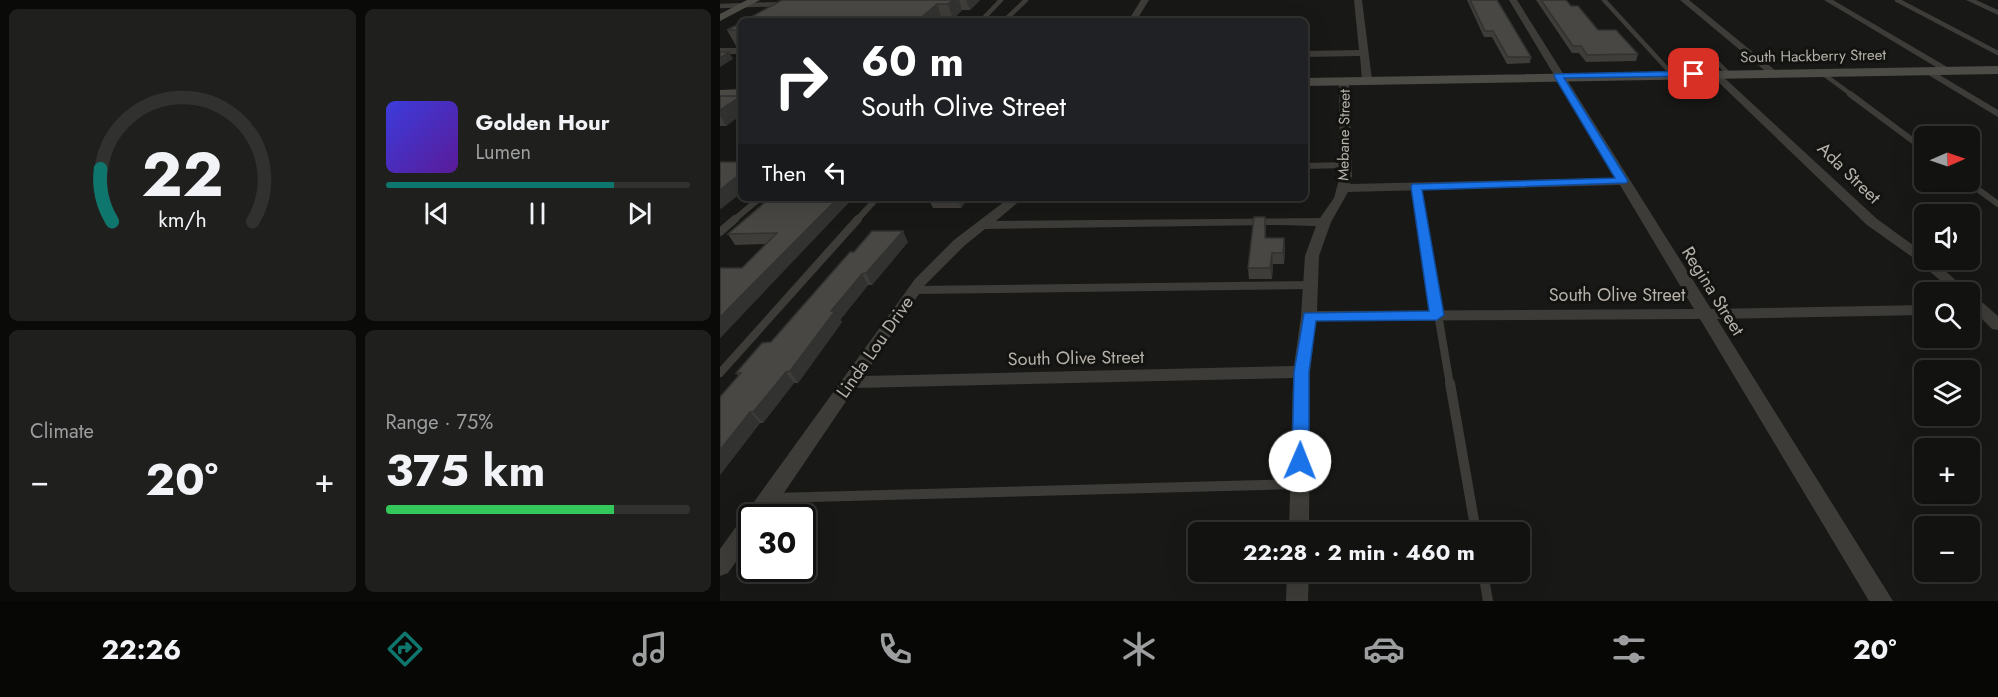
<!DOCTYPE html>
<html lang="en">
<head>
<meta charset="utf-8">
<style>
  :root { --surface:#121210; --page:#1f201e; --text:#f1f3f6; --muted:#9c9e9f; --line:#313230; --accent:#0f766e }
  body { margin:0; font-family:Jost,sans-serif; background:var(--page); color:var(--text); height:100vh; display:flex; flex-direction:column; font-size:22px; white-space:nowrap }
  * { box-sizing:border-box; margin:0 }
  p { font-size:20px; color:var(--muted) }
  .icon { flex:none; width:33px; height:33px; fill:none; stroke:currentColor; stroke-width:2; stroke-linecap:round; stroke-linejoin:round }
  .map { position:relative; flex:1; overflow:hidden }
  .side { display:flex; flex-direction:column; gap:9px; padding:9px; background:#0a0a09; width:720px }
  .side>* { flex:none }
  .guide { position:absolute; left:18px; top:18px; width:570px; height:183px; border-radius:9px; box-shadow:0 6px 24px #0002,0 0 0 2px var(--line); background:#202124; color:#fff; overflow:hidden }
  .needle { width:39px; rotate:88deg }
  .fabs { position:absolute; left:1194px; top:126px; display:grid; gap:12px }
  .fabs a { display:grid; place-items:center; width:66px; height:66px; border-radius:9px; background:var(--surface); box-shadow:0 6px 24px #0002,0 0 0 2px var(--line); font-size:30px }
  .speed { position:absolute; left:18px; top:504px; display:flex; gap:12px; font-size:30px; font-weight:700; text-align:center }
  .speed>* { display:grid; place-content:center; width:78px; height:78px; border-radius:50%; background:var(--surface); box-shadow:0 6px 24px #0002,0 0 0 2px var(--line); line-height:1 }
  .speed .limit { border:3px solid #111; border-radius:9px; background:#fff; color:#111 }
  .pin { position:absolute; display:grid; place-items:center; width:51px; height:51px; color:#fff; margin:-26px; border-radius:12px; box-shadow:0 3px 9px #0006 }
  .me { position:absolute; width:66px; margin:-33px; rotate:1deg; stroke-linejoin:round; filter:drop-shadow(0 0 4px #0008) }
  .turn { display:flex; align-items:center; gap:21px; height:126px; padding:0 24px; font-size:27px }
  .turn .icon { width:78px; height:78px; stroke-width:2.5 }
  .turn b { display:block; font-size:42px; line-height:51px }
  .then { display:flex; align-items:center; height:57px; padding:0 24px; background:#0003; gap:12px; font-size:22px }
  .big { font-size:45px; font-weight:700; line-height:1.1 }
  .side .widget { flex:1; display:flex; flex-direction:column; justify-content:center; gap:9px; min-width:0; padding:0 21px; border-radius:9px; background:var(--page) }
  .side .dial { align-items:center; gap:0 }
  .dial svg { height:156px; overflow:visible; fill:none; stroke:var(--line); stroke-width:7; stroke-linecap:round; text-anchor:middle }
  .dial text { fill:var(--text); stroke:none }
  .song { display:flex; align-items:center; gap:18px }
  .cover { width:72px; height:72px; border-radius:9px; background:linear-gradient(135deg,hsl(240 70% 55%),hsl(270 70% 35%)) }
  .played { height:6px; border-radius:3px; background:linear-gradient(90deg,var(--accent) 75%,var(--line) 75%) }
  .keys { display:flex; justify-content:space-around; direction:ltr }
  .heat { display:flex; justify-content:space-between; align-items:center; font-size:33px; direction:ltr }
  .charge { height:9px; border-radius:4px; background:linear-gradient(90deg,#34c759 75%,var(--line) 0) }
  .side .tiles { flex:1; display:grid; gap:9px; grid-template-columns:repeat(2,1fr) }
  .trip { position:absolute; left:468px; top:522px; width:342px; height:60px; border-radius:9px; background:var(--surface); box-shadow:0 6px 24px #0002,0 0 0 2px var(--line); font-weight:700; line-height:60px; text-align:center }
  .menu { display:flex; height:96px; justify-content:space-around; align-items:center; background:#070706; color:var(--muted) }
  .menu .icon { width:42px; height:42px }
  .menu .selected { color:var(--accent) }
  .menu b { font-size:27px; color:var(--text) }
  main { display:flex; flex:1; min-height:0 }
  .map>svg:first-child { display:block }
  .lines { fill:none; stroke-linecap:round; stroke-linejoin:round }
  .service-far3 { stroke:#3d3c38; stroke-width:4.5 }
  .service-far2 { stroke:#3d3c38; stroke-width:6 }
  .service-far1 { stroke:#3d3c38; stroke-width:8 }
  .service { stroke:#3d3c38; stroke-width:10 }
  .minor { fill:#3d3c38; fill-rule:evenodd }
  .secondary { fill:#4c4b46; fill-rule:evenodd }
  .wall { fill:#3e3d3a }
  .shaded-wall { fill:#323230 }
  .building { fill:#484744; stroke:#323230; stroke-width:1.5 }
  .route { fill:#1a73e8; stroke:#114b97; stroke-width:1.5 }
  .labels { text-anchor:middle; stroke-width:6; stroke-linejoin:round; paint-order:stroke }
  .far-street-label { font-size:15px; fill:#b6b2aa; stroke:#131311 }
  .street-label { font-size:18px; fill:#b6b2aa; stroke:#131311 }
</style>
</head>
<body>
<main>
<section class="side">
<div class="tiles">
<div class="widget dial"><svg viewBox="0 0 100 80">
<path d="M14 69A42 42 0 1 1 86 69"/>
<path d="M14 69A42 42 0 0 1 8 42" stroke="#0f766e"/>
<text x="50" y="56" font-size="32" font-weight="700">22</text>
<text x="50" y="72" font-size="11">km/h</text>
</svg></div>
<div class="widget">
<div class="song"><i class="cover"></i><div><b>Golden Hour</b><p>Lumen</p></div></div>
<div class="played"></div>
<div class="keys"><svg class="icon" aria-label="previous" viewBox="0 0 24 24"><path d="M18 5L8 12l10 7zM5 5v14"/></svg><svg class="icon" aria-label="pause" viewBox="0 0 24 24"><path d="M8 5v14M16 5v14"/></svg><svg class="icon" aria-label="next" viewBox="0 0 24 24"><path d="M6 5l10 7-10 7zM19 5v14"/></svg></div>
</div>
<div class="widget"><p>Climate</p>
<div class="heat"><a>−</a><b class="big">20°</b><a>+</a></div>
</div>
<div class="widget"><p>Range · 75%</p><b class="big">375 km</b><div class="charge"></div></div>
</div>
</section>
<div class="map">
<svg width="1278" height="601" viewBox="0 0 1278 601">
  <rect width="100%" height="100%" fill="#181816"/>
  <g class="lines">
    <!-- service-far3 -->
    <path class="service-far3" d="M884 0 952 74
      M1177 0 1278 53
      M0 6 63 4 74 0
      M261 21 281 0
      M284 21 306 0
      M991 56 1009 74
      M1102 73 1132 95"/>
    <!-- service-far2 -->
    <path class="service-far2" d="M1130 94 1204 149
      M585 166 626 165
      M1248 182 1278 204
      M696 187 702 220
      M14 220 40 198
      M137 220 157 198"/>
    <!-- service-far1 -->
    <path class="service-far1" d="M702 219 730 385
      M0 232 15 219
      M195 290 591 285
      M0 373 138 219"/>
    <!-- service -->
    <path class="service" d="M730 383 756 532
      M53 498 578 484
      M763 572 768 601"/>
    <!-- minor -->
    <path class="minor" d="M421 0H429L416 21H408Z
      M634 0H642L652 80 647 83 642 80 640 56 585 57V51L639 50Z
      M789 0H797L991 309 1204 305V315L997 319 1173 601H1149L980 319 596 321 590 372 589 532H569L573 378 135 388 47 518H32V539L8 573 0 576V549L195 279 234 240 289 198H303L276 221 600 218 614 198 620 176 619 81 624 78 629 81 632 176 630 184 896 178ZM900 185 974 309 597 311 599 256 611 222 628 192ZM559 225 596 226 585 256 581 316 574 366 144 376 205 285 244 246 265 229Z
      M960 0H969L1056 71V75H1050Z
      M1104 0H1113L1234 71 1226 73Z
      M1246 0H1256L1278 10V15Z
      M0 48H21V54H0Z
      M1208 68 1278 110V117L1205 73 1203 71Z
      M992 72H998L1157 219 1204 253V260H1213L1249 292H1234L1195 259 1147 225 992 76Z
      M1250 294 1255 296 1278 316V330L1272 329 1250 307Z
      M567 572H589L588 601H566Z"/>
    <!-- secondary -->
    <path class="secondary" d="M27 0H40L0 21V14Z
      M1278 66V74L585 86V78Z
      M21 89V97L0 98V90Z"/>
  </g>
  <!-- wall -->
  <path class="wall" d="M62 0H260L250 10H242L233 19H222Z
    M747 0H777L811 57 810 63 787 64 772 37H764Z
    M816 0H846L851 6 878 30 918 54 916 61 866 62 859 53H852Z
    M21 23V46H16L7 30Z
    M0 96H21V115L6 126H0Z
    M133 198 0 338V268H22L46 244 15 245 8 234Z
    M208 198H248L241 208H213Z
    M545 217 546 238H564L565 249 564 264H553L552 279H529L528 268Z
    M188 242 152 285H148L120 320 122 322 78 383H74L43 423H40L0 475V397L18 376 16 373 51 342 134 252Z"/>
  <!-- shaded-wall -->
  <path class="shaded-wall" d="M233 0H239L242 10 233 19 228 4Z
    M246 0H260L250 10Z
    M217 4 222 19 220 21H197Z
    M9 52 13 59 0 67V58Z
    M21 96V115L6 126 0 116V110Z
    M21 173V193L1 209 0 208V190Z
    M118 198H133L0 338V317Z
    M237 198H248L241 208Z
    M545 217 546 227V249L545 238Z
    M183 231 188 242 152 285 146 273Z
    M564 238 565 249 564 264 563 253Z
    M552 253 553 264 552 279 550 268Z
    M142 274 148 285 120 320 122 322 78 383 70 371 111 311Z
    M66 372 74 383 43 423 33 412Z
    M30 412 40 423 0 475V450Z"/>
  <!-- building -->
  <path class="building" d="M62 0H233L228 4H217L197 21H24Z
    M750 0H777L811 57H788L773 31H765Z
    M821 0H846L851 6H858L878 30H896L918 54 867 55 861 46H853Z
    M392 17 389 21H350L353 18Z
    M21 23V30H7Z
    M0 52H9L0 58Z
    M0 96H21L0 110Z
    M0 162H21V173L0 190Z
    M50 198H118L0 317V268H22L57 233 8 234Z
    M534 217H545V238H564L563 253H552L550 268H528Z
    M152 231H183L146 273 142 274 111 311H115L70 371 66 372 33 412H30L0 450V397L21 373H16L42 343 51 342 130 252H134Z"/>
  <!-- route -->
  <path class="route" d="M974 71 978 74 977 76 844 78 908 181 906 183 702 190 724 315 717 320 596 321 589 372V461L586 466 580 468 574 466 572 461 574 372 584 313 709 311 691 187 692 184 895 178 834 76 835 74Z"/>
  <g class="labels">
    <!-- far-street labels -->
    <g class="far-street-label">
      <text transform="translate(1093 56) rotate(-1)" y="5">South Hackberry Street</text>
      <text transform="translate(624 135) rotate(-89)" y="5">Mebane Street</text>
    </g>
    <!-- street labels -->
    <g class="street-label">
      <text transform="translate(1129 173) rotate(44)" y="6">Ada Street</text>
      <text transform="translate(993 291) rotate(58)" y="6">Regina Street</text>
      <text x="897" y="301">South Olive Street</text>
      <text transform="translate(155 347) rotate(-55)" y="6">Linda Lou Drive</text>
      <text transform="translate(356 358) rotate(-1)" y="6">South Olive Street</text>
    </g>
  </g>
</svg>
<div class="fabs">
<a><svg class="needle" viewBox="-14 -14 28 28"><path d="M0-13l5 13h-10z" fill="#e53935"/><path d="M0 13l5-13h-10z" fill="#9c9e9f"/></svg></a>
<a><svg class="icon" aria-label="sound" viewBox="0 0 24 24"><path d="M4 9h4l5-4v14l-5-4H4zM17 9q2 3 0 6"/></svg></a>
<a><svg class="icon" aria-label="search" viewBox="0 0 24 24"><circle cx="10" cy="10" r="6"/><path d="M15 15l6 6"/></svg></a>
<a><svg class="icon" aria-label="layers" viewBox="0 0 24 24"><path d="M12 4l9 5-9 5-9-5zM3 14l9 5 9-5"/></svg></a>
<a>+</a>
<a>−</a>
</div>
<div class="speed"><div class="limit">30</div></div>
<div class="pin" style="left:974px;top:74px;background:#d93025"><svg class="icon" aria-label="arrive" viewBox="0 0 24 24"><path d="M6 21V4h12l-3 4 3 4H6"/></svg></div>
<svg class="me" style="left:580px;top:461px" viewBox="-20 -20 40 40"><circle r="19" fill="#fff"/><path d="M0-13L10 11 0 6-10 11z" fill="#1a73e8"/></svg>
<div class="trip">22:28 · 2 min · 460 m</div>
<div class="guide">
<div class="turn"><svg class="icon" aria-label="right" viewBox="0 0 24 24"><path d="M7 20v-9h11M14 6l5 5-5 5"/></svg><div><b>60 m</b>South Olive Street</div></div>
<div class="then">Then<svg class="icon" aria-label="left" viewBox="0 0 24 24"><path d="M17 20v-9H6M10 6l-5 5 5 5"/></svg></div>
</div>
</div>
</main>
<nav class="menu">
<b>22:26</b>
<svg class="icon selected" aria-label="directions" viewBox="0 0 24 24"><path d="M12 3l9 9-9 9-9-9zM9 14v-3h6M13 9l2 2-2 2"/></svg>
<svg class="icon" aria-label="music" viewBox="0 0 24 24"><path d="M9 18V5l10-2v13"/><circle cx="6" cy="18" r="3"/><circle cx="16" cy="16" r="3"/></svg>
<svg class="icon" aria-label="phone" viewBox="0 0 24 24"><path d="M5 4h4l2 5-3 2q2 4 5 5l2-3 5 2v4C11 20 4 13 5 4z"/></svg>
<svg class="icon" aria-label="climate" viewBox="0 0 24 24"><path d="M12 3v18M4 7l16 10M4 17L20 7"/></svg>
<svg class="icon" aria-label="car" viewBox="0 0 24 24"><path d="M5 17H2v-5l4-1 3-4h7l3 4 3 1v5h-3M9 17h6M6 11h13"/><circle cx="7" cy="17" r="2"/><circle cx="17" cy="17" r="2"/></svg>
<svg class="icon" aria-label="filters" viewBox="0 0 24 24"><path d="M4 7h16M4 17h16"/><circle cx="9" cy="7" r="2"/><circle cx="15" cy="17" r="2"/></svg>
<b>20°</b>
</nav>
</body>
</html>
